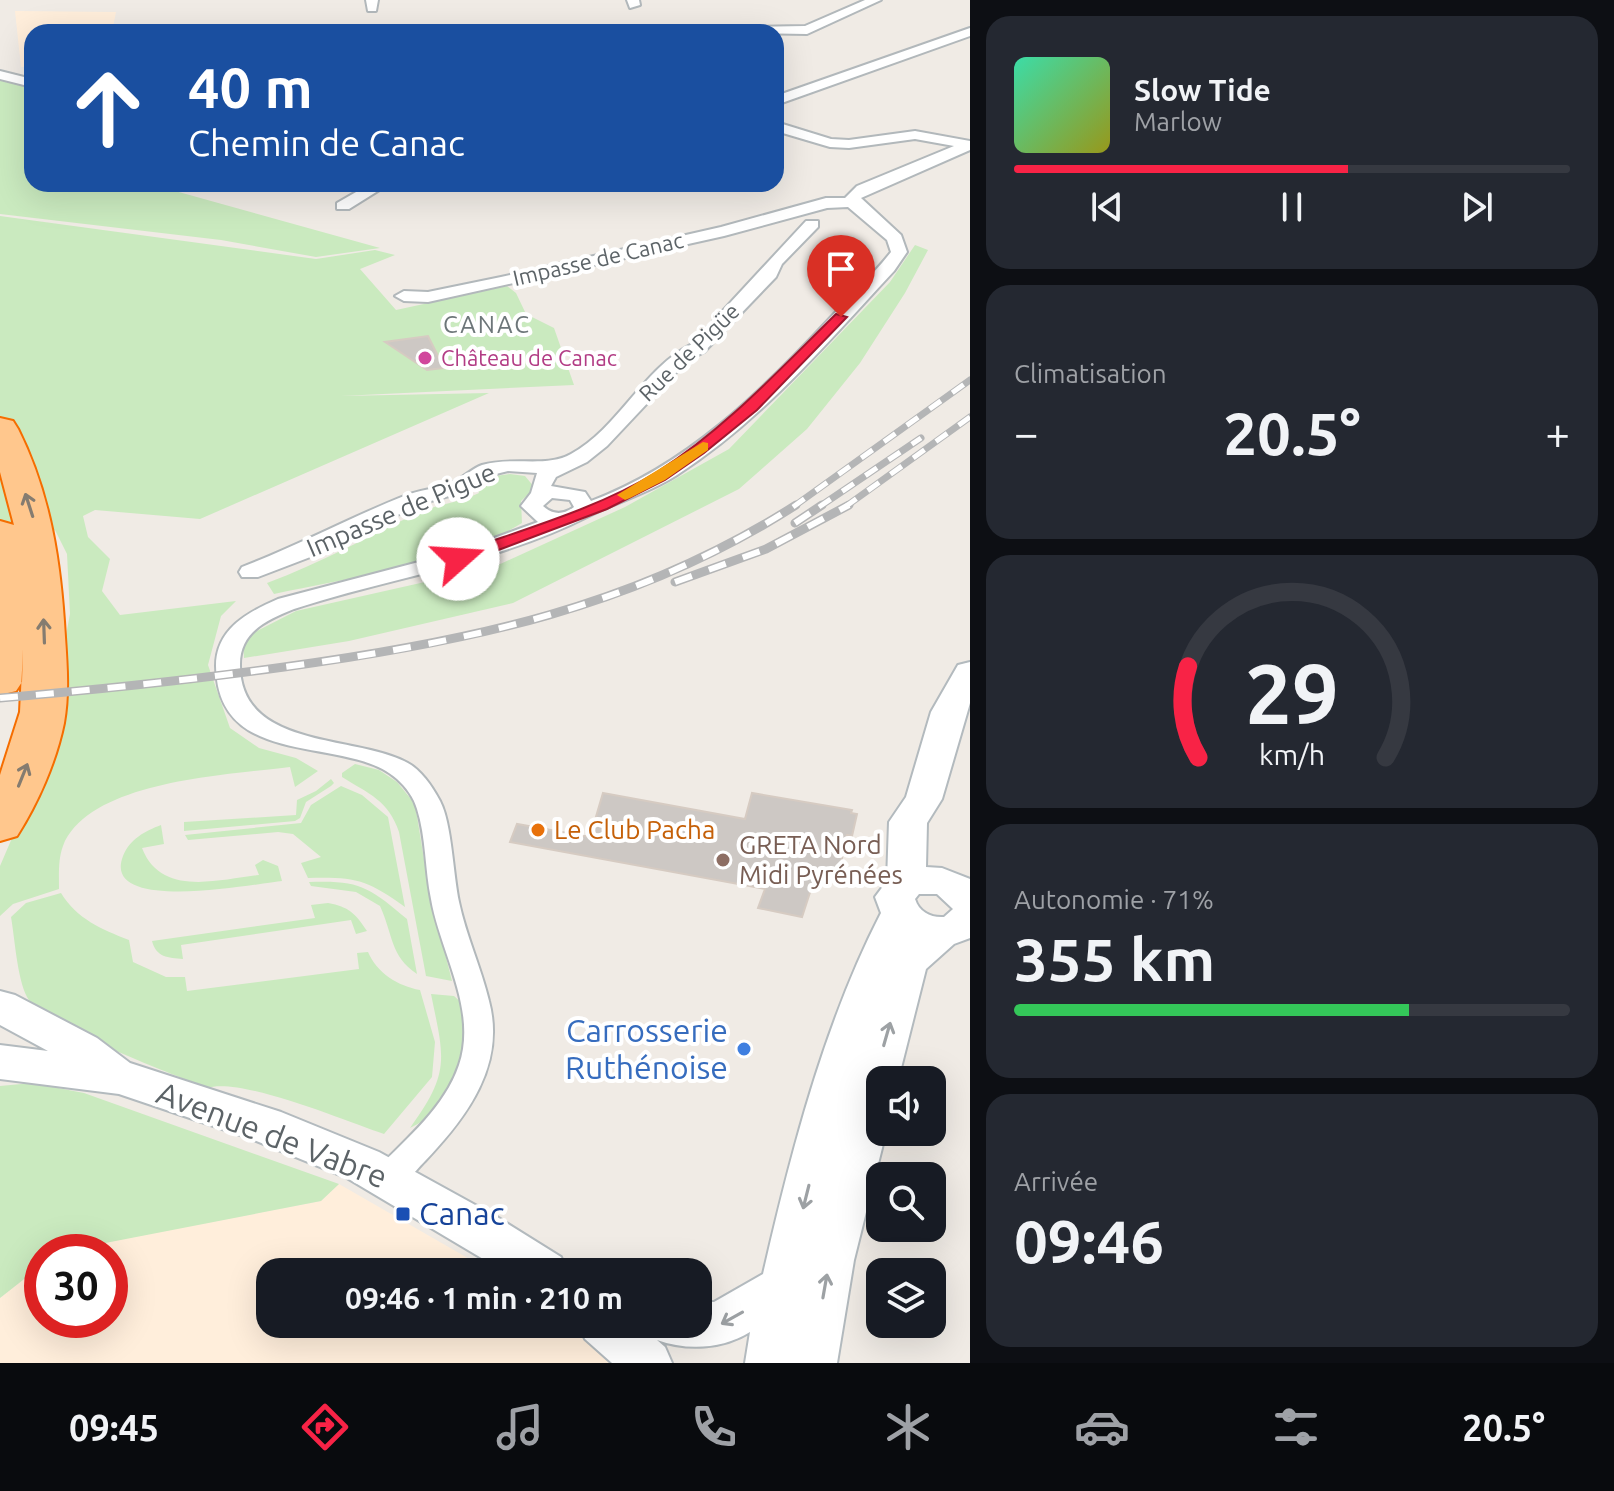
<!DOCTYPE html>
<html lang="fr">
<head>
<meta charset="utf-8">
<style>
  :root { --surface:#171b24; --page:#242831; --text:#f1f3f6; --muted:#9ea1a6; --line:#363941; --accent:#f82346 }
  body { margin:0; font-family:Ubuntu,sans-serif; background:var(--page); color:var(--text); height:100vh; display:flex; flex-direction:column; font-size:30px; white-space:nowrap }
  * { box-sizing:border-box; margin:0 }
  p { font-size:26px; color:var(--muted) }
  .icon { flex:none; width:44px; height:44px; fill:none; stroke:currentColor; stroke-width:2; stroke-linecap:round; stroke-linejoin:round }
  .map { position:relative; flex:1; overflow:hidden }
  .panel { display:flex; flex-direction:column; gap:16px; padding:16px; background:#0d0f14; width:644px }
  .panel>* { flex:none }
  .top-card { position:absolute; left:24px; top:24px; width:760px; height:168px; border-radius:24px; box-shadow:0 8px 32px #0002; background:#1a4fa0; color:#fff; overflow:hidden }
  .fabs { position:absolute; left:866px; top:1066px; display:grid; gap:16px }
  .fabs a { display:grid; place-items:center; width:80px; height:80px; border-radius:16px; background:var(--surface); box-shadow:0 8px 32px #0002; font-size:40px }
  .speed { position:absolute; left:24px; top:1234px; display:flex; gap:16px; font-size:40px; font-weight:700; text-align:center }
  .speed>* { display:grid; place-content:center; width:104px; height:104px; border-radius:50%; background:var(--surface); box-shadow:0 8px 32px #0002; line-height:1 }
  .speed .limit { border:12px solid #d22; background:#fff; color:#111 }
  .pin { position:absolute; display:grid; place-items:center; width:68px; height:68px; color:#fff; margin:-82px -34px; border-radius:50% 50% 50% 0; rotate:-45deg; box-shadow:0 0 8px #0007 }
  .pin .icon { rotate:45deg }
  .me { position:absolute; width:88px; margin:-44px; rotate:71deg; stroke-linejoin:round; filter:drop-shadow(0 0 6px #0008) }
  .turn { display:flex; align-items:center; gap:28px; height:168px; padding:0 32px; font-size:36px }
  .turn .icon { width:104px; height:104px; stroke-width:2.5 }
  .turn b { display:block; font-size:56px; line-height:68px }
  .big { font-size:60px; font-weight:700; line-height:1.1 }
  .panel .tile { flex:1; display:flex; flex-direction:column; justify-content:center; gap:12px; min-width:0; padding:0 28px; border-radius:24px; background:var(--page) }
  .panel .dial { align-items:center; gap:0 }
  .dial svg { height:208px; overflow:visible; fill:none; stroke:var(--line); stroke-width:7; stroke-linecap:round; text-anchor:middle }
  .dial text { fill:var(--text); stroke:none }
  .song { display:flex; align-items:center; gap:24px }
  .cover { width:96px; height:96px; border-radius:12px; background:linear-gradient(135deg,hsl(160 70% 55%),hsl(60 70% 35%)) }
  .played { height:8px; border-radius:4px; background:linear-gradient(90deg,var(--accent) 60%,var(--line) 60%) }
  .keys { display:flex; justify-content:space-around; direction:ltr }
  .heat { display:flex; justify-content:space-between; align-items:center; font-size:44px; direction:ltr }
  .charge { height:12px; border-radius:6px; background:linear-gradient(90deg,#34c759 71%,var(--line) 0) }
  .trip { position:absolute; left:256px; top:1258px; width:456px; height:80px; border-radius:24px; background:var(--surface); box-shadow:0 8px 32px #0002; font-weight:700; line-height:80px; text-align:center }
  .menu { display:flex; height:128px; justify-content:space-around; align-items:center; background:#090b0e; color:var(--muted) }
  .menu .icon { width:56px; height:56px }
  .menu .on { color:var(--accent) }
  .menu b { font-size:36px; color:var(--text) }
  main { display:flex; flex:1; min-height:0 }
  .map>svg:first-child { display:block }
  .commercial { fill:#ffeedb }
  .green { fill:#caeabf }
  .building { fill:#cdc8c4; stroke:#d6cbc2; stroke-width:2 }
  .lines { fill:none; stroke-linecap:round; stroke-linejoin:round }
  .street-casing { stroke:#b2b8bb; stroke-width:4 }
  .secondary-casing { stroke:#b3babe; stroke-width:4 }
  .highway-casing { stroke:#f56d00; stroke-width:4 }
  .street { fill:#fff; fill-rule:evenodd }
  .secondary { fill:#fff; fill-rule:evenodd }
  .highway { fill:#ffc78d; fill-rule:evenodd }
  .rail-far1-casing { stroke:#b4b5b6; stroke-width:7 }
  .rail-casing { stroke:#b4b5b6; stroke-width:9 }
  .rail-far1 { stroke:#fff; stroke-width:5; stroke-dasharray:14; stroke-linecap:butt }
  .rail { stroke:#fff; stroke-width:6; stroke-dasharray:18; stroke-linecap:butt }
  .oneway { stroke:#857c70 }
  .oneway2 { stroke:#9da1a4 }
  .route { fill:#f82346; stroke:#a1172e; stroke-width:2 }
  .slow { fill:#f59e0b }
  .hotel-dot { fill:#d1479c; stroke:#fff; stroke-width:3 }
  .food-dot { fill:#e8710a; stroke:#fff; stroke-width:3 }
  .education-dot { fill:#8d6e63; stroke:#fff; stroke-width:3 }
  .shop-dot { fill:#3f7fe0; stroke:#fff; stroke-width:3 }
  .transit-dot { fill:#1a4fb4; stroke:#fff; stroke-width:3 }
  .labels { text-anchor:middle; stroke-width:8; stroke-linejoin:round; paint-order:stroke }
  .far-street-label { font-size:22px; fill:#5c6367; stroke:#fff }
  .far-hotel-label { font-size:22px; fill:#b23c85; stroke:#fff; text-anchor:start }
  .far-neighbourhood-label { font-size:24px; letter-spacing:2px; fill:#6d7679; stroke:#fff }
  .street-label { font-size:26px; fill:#5c6367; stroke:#fff }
  .food-label { font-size:26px; fill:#c56008; stroke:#fff; text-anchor:start }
  .education-label { font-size:26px; fill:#785e54; stroke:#fff; text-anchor:start }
  .near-shop-label { font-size:32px; fill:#366cbe; stroke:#fff; text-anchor:end }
  .near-street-label { font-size:32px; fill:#5c6367; stroke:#fff }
  .near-transit-label { font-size:32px; fill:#164399; stroke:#fff; text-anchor:start }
</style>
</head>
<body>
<main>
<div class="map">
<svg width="970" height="1363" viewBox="0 0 970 1363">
  <rect width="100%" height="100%" fill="#f0ebe5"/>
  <!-- commercial -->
  <path class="commercial" d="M15 11 116 12 112 32H32V66L21 67Z
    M339 1184 492 1272H270V1324H569L610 1363H0V1298L42 1265V1320H110V1252L60 1251 321 1201Z"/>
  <!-- green -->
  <path class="green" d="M0 80 32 88V184H150L380 248 316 257 221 240 0 214Z
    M0 216 316 259 375 250 395 255 360 269 396 310 507 286 516 293 526 314 554 328 574 385 341 396 489 393 200 519 95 510 83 516 88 537 110 559 102 591 120 615 236 601 221 616 208 665 230 728 259 748 296 758 318 771 295 787 290 767C230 775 89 780 63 846 58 859 59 875 59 889L13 904 0 916V866L40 773 70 614 67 554 55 530 0 558Z
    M915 245 928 250 905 293 860 363 807 429 739 489 513 603 349 641 244 658 243 638 296 611 496 566 625 507 729 449 890 282Z
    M510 474 525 476 535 488 521 501 522 523C456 564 351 577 274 594L267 583C321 563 369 536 420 512 439 504 461 502 479 493L476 485 495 476Z
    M355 764 379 770 397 782 415 804 429 890 452 981 426 976 399 832C388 800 369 794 342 777V773Z
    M331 779 334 783 331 786 306 802 300 818 295 821 184 831V822L296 815 297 800 316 791Z
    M341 786 362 795 388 817 405 907C366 879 355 877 308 878L301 863 321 857 293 834 278 832 188 840 185 835 301 823 311 805Z
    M161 825 164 844 142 848C161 897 217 880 259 875L255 865 263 860 278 866 282 881C259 883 100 915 123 856 130 839 145 831 161 825Z
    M309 882C360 880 369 887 407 919L417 974C390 956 393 934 380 906L356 892 311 886Z
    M61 893C77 919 101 929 129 940L133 962 166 977H185L187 991 359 969 357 953 368 952C377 973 398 986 420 990L435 1042 432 1077 384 1134C345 1121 242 1077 207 1088 173 1074 40 1025 27 997 17 977 15 940 11 917L26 903Z
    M328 903C349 907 355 913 367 931L356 934 351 920 181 945 183 959C168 958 156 957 152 941L315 918 311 905Z
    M431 994 454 996 463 1004C468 1050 457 1107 410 1128 451 1072 444 1058 431 994Z
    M32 1083 84 1093 339 1184 321 1201 59 1252H42V1265L0 1298V1086Z"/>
  <!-- building -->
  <path class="building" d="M428 336 444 368 427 370 385 342Z
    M603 793 745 819 752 793 852 810 851 813 857 814 852 836 847 835 838 877 816 874 802 917 758 908 765 889 510 842 517 824 590 837Z"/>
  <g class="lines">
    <!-- street casing -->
    <g class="street-casing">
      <path id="street" d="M366 0H378L376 11H368Z
        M627 0H639L640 5 630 8Z
        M865 0H881L807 34 691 32 697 28 805 26Z
        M311 28H561L567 32H305Z
        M970 28V36L776 105V96Z
        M0 71 32 79V87L0 79Z
        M776 122 831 139 849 140 915 131 970 141V150L861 198 901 235 907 252 894 271C827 343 761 421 677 475 649 493 619 501 589 516 497 563 392 577 294 609 267 620 239 632 240 666 241 748 351 735 404 761 420 768 432 786 440 801 452 824 453 875 459 902 466 936 481 967 489 1001 506 1065 467 1117 425 1161 410 1176 400 1195 377 1187L372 1178 377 1169C407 1138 445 1107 459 1065 478 1010 440 952 431 899 425 870 426 837 417 809 414 798 406 787 397 779 347 734 217 772 216 666 216 629 248 612 278 599L453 553 538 522 521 506 531 493 537 473 508 471 492 475 467 491 420 504 313 556 258 577H242L239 572 242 567C297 546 349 518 404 496 419 490 436 489 451 483 462 479 471 469 482 465 514 456 546 468 571 454 619 428 643 368 692 344L806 221H818V227L782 264 776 277 704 352 687 361 607 446 587 462 556 477 551 486 585 492 591 501C687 465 760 393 828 320 849 298 872 276 891 252L887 240 848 207 827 208 724 236 428 302 404 301 395 296 404 291 428 292 501 277 721 227 826 198H845L857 186 954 146 915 139 849 148 830 147 776 131ZM552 498 570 500 574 507C563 515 553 515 543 506Z
        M370 184H389L349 209H337V203Z"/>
    </g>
    <!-- secondary casing -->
    <g class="secondary-casing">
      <path id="secondary" d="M970 662V703L942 799 927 823 926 867 942 868 970 879V938L954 944 926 969 898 1080H880V1132H886L854 1260 837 1363H745L750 1332C723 1349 687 1351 657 1340L665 1347 672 1363H612L585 1339 578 1324H638L654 1337 647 1324H698V1302H714L763 1274C791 1152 824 1024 881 913L875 897 887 881 889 822 906 797 931 712 958 665ZM919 894H937L953 909 944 917C931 918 919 912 915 899Z
        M0 991 15 995 97 1038 130 1063 281 1112 379 1152 497 1217 561 1257 568 1272H505L347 1178 249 1138 119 1094 0 1079V1045L48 1051 0 1025Z"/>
    </g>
    <!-- highway casing -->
    <g class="highway-casing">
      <path id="highway" d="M0 418 13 421 18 429C51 495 61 564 65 637 67 666 69 695 64 723 56 762 38 803 17 836L0 841V775L20 712 23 649 22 682 16 691 0 695V521L14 525 0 472Z"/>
    </g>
    <!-- street -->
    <use href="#street" class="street"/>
    <!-- secondary -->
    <use href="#secondary" class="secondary"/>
    <!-- highway -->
    <use href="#highway" class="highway"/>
    <!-- rail-far1 casing -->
    <g class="rail-far1-casing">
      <path id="rail-far1" d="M793 507 970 380
        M819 507 921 438
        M845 507 970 417"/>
    </g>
    <!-- rail casing -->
    <g class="rail-casing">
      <path id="rail" d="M795 523 822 505
        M675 582 766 549 849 505
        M0 698C95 690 190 680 284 667 468 642 637 607 796 505"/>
    </g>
    <!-- rail-far1 -->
    <use href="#rail-far1" class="rail-far1"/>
    <!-- rail -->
    <use href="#rail" class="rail"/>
  </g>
  <!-- one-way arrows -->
  <defs><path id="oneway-shaft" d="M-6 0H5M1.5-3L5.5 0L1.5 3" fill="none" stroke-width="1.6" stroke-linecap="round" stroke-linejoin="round" transform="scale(2)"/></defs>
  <g class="oneway">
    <use href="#oneway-shaft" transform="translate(29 505) rotate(-108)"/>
    <use href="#oneway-shaft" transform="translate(44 631) rotate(-92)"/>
    <use href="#oneway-shaft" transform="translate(23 775) rotate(-68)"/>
  </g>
  <g class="oneway2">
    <use href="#oneway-shaft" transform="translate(887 1034) rotate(-74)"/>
    <use href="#oneway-shaft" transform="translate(806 1197) rotate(104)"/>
    <use href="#oneway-shaft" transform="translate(825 1286) rotate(-80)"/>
    <use href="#oneway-shaft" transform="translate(732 1318) rotate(151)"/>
  </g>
  <!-- route -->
  <path class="route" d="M836 314 847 317 757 410 704 453 665 480 607 509 464 563 458 564 450 559 452 555C520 530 595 510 657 472 725 429 779 370 836 314Z"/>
  <!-- slow -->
  <path class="slow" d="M703 442 708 443V450L665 480 630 498 625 500 617 495Z"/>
  <!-- markers -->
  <circle class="hotel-dot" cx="425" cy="358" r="8"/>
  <circle class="food-dot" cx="538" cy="830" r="8"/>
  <circle class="education-dot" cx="723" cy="860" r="8"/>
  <circle class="shop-dot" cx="744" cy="1049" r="8"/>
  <rect class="transit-dot" x="395" y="1206" width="16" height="16" rx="4"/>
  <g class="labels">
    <!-- far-street labels -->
    <g class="far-street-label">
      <text transform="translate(598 259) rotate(-13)" y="8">Impasse de Canac</text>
      <text transform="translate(689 352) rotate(-44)" y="8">Rue de Pigüe</text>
    </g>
    <!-- far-hotel labels -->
    <g class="far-hotel-label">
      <text x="441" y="366">Château de Canac</text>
    </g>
    <!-- far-neighbourhood labels -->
    <g class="far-neighbourhood-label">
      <text x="487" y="333">CANAC</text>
    </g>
    <!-- street labels -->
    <g class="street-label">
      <text transform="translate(401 510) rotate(-23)" y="9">Impasse de Pigue</text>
    </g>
    <!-- food labels -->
    <g class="food-label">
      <text x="554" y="839">Le Club Pacha</text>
    </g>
    <!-- education labels -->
    <g class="education-label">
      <text x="739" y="854">GRETA Nord<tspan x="739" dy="30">Midi Pyrénées</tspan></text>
    </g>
    <!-- near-shop labels -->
    <g class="near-shop-label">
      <text x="728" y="1042">Carrosserie<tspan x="728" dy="37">Ruthénoise</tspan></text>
    </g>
    <!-- near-street labels -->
    <g class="near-street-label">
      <text transform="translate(272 1135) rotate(21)" y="11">Avenue de Vabre</text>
    </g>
    <!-- near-transit labels -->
    <g class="near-transit-label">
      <text x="419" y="1225">Canac</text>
    </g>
  </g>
</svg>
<div class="fabs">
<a><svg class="icon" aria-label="sound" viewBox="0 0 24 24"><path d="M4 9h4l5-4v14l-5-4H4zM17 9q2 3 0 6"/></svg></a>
<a><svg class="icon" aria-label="search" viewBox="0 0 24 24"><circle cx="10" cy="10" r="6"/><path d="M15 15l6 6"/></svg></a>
<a><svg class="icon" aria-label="layers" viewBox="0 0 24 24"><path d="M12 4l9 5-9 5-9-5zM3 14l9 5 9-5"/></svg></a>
</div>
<div class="speed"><div class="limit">30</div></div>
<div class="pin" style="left:841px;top:317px;background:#d93025"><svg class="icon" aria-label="arrive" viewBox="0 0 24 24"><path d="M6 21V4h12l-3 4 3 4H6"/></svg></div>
<svg class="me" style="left:458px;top:559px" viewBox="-20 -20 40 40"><circle r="19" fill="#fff"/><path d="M0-13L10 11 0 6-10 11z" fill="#f82346"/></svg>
<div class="trip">09:46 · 1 min · 210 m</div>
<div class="top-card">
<div class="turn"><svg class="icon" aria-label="ahead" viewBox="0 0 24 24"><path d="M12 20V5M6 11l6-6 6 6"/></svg><div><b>40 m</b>Chemin de Canac</div></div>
</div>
</div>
<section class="panel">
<div class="tile">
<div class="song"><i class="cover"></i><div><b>Slow Tide</b><p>Marlow</p></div></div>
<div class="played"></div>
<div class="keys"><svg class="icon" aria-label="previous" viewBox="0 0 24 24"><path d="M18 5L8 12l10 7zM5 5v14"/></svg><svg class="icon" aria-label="pause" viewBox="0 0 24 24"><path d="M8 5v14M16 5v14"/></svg><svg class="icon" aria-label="next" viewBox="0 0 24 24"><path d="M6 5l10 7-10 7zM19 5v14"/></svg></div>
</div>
<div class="tile"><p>Climatisation</p>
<div class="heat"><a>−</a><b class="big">20.5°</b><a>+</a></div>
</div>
<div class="tile dial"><svg viewBox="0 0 100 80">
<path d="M14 69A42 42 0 1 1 86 69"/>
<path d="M14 69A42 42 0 0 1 10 34" stroke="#f82346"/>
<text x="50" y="56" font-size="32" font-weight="700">29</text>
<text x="50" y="72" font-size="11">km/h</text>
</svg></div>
<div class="tile"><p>Autonomie · 71%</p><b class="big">355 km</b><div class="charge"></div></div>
<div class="tile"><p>Arrivée</p><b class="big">09:46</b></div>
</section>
</main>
<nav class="menu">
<b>09:45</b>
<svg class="icon on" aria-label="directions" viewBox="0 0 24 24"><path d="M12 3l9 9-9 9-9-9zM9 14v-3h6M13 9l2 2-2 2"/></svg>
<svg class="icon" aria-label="music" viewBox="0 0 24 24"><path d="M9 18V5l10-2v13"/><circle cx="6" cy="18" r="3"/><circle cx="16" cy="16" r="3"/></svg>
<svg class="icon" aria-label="phone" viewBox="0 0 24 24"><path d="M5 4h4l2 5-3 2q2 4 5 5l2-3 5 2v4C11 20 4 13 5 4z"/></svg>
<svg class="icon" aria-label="climate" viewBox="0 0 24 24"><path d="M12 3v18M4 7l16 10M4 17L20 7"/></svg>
<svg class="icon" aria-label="car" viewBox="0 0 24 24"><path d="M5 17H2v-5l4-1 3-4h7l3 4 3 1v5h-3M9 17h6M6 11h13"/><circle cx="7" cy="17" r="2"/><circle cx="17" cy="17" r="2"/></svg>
<svg class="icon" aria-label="filters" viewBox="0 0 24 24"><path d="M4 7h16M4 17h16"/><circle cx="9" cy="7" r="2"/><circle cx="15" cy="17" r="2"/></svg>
<b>20.5°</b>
</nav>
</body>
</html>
